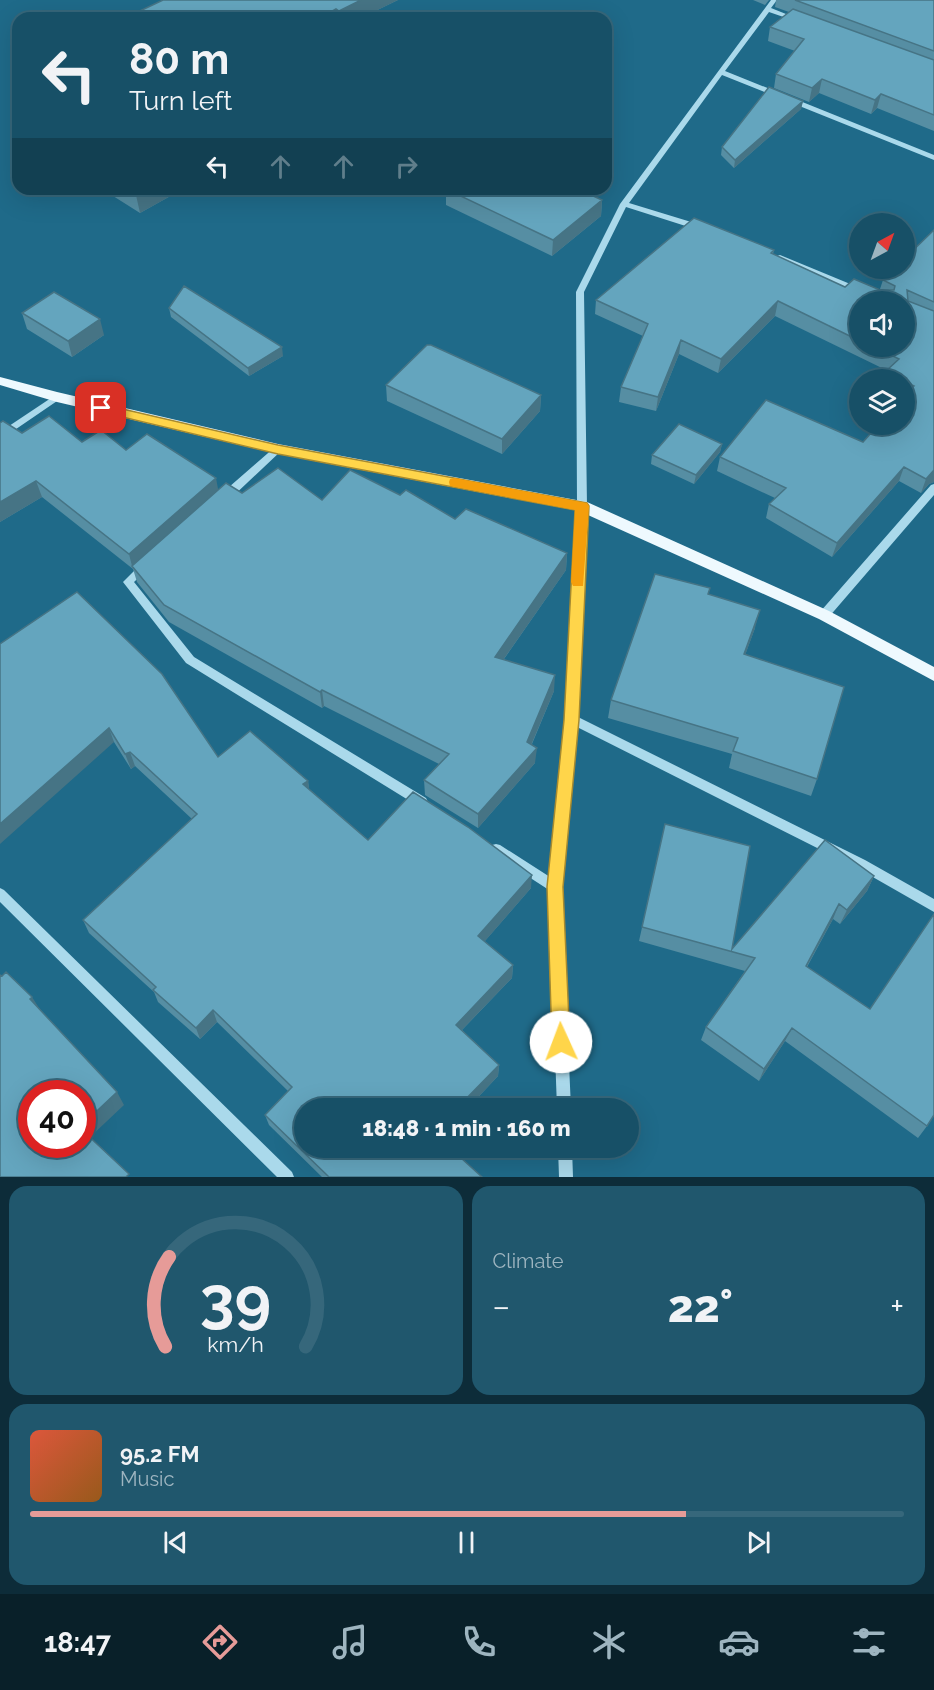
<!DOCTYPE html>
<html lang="en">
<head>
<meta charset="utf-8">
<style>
  :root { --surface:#175067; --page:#20576d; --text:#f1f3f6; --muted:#9eb5c0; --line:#36677b; --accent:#e69b98 }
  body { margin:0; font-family:Raleway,sans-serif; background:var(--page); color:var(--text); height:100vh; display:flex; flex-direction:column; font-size:22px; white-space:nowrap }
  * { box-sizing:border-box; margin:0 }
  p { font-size:20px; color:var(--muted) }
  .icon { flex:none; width:33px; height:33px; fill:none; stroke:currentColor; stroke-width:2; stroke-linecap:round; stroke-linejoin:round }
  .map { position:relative; height:1177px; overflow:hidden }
  .panel { display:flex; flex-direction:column; gap:9px; padding:9px; background:#0d2c39; flex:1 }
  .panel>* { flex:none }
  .guide { position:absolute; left:12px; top:12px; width:600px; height:183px; border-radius:18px; box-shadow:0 6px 24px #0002,0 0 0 2px var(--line); background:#175067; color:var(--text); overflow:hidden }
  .needle { width:39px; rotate:41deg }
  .fabs { position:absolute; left:849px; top:213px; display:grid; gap:12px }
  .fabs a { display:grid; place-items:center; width:66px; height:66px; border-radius:50%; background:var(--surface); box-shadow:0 6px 24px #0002,0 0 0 2px var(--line); font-size:30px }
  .speed { position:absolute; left:18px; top:1080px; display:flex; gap:12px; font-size:30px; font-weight:700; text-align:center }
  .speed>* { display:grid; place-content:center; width:78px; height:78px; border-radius:50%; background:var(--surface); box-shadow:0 6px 24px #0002,0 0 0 2px var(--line); line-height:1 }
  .speed .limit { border:9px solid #d22; background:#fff; color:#111 }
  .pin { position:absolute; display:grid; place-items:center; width:51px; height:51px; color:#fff; margin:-26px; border-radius:12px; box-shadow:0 3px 9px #0006 }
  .me { position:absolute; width:66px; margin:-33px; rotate:358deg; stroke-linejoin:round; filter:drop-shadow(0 0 4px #0008) }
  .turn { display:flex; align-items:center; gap:21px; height:126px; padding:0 18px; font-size:27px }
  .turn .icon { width:78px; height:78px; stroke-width:2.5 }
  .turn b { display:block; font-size:42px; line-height:51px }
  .lanes { display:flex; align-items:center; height:57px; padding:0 18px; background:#0003; justify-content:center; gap:30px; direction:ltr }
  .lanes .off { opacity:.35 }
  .big { font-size:45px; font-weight:800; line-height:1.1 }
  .panel .card { flex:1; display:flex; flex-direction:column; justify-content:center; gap:9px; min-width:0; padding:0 21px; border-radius:18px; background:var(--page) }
  .panel .dial { align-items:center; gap:0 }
  .dial svg { height:156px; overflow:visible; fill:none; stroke:var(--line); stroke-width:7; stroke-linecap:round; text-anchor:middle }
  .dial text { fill:var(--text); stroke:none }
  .song { display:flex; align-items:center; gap:18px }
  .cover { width:72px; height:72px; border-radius:9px; background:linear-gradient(135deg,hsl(10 70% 55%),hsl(30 70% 35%)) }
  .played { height:6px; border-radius:3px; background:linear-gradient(90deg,var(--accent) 75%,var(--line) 75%) }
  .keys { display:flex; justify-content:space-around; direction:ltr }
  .heat { display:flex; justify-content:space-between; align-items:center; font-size:33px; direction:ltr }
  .panel .tiles { flex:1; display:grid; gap:9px; grid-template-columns:1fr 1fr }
  .card:last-child { grid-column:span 2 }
  .trip { position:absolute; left:294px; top:1098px; width:345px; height:60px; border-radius:30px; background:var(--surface); box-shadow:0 6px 24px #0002,0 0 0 2px var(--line); font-weight:800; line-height:60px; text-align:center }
  .menu { display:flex; height:96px; justify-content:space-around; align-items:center; background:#092029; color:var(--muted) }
  .menu .icon { width:42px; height:42px }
  .menu .on { color:var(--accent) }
  .menu b { font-size:27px; color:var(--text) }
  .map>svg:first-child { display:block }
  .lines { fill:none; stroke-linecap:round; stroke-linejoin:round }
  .minor { fill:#aad9eb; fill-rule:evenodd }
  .major { fill:#eef9fe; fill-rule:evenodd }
  .wall { fill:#568ea3; fill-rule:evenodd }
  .shaded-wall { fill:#467485 }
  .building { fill:#64a5be; stroke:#467485; stroke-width:1.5 }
  .route { fill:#ffd54a; stroke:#a68a30; stroke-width:1.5 }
  .slow { fill:#f59e0b }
</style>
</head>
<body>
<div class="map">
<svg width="934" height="1177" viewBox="0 0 934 1177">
  <rect width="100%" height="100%" fill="#1f6a89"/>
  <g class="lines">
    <!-- minor -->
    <path class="minor" d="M771 0H777L771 8 801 20 798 22 769 12 725 71 934 155V160L722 75 629 203 701 225 702 227 698 230 695 229 626 207 584 292 587 506 578 717 865 860 934 899V912L857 868 577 727 561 887 571 1108H557L549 890 492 853 490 849 492 845 496 844 500 845 550 877 566 719 577 506 576 292 620 204Z
      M780 255 889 300 890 302H877L777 260V256Z
      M57 394 62 397 60 399 0 440V432Z
      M278 446 283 449 281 451 229 500H221L220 497 221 494 275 447Z
      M934 484V495L828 618H820L819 615 820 612 931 485Z
      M145 563 149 564 150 567 134 582 194 657 426 798 428 802 426 806 422 807 418 806 186 663 123 582 141 564Z
      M0 888 4 890 292 1172 294 1177H277L0 902Z
      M558 1148H572L573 1177H559Z"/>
    <!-- major -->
    <path class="major" d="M0 377 57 392 278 444 587 502 829 611 934 667V681L819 619 579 511 278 454 57 402 0 385Z"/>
  </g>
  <!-- wall -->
  <path class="wall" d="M163 0H398L361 18H125Z
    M753 0H769L765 5Z
    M776 0H934V131L877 108 871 114 819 93 809 102 774 88 776 74 795 51 768 41 770 27 789 12 775 7Z
    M803 101 801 109 734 168 721 155 722 147Z
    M102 189H183L140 213Z
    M446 189 602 200 601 216 552 256 446 205Z
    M934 230V482L929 484 921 493 899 481 832 557 766 518 769 504 775 498 717 471 720 457 863 442 904 424V380H883L886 370 775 316 718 373 679 354 656 411 619 402 621 387 643 336 595 314 596 300 774 250 773 254 845 287 880 289 883 280ZM860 302 904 346H860Z
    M169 308 283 356 249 376 171 317Z
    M22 313 104 335 72 357 27 329Z
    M386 385 541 395 540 411 502 454 387 401Z
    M0 423 22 433 126 450 218 490 242 493 322 500 400 495 455 519 567 553 566 570 504 659 554 691 532 744 535 763 478 828 425 795 424 780 439 764 324 706 322 708 169 622 137 582 133 569 42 497 0 522Z
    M722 444 720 452 694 484 651 464 652 455Z
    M708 594 755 628 745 655 817 779 811 796 729 768 732 754 608 718 611 700Z
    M0 644 218 757 308 781 309 789 368 840 531 888 484 942 513 965 512 978 462 1030 499 1065 498 1076 468 1108H304L482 1177H322L269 1125 265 1115 288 1091 217 1022 200 1039 158 1002 154 992 89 933 83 920 192 819 135 766 131 769 114 742Z
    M665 824 732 949 874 876 867 891 840 924 833 919 807 967 927 1126 918 1138 785 1041 759 1081 701 1040 706 1027 745 971 639 941Z"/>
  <!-- shaded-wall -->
  <path class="shaded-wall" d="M361 0H398L361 18H340L339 11Z
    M336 9V18H320Z
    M822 79 819 93 809 102 812 88Z
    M881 94 877 108 871 114 875 100Z
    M803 101 801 109 734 168 735 160Z
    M146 189H183L140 213 136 195Z
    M602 200 601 216 552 256 553 240Z
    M778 301 775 316 718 373 721 359Z
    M100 319 104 335 72 357 68 341Z
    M681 340 679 354 656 411 658 397Z
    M282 347 283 356 249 376 248 368Z
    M541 395 540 411 502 454V439Z
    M722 444 720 452 694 484 696 475Z
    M904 467 899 481 832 557 837 543Z
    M934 470V482L929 484 921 493 926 479Z
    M216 478 219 494 132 566 129 554Z
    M36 481 42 497 0 522V502Z
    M567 553 566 570 494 673 495 657Z
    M760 610 755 628 739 672 744 654Z
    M555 675 554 691 526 757 527 742Z
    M322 690 324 706 322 708 320 692Z
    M109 728 114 742 0 844V824Z
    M537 748 535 763 478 828V814Z
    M130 752 135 766 131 769 125 754Z
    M308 781 310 795 303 784Z
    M532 875 531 888 478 949V936Z
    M874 876 867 891 840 924 847 910Z
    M839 904 833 919 799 980 806 966Z
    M513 965 512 978 456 1036V1025Z
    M32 997 41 1011 30 999Z
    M213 1010 217 1022 200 1039 196 1028Z
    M792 1028 785 1041 759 1081 764 1069Z
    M499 1065 498 1076 468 1108H457Z
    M117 1092 124 1105 88 1139 82 1131V1125Z"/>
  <!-- building -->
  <path class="building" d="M163 0H361L339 11 336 9 320 18H125Z
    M795 0H934V51Z
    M793 9 934 60V115L881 94 875 100 822 79 812 88 776 74 804 39 770 27Z
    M769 87 803 101 735 160 722 147Z
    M126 189H146L136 195Z
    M446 189H578L602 200 553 240Z
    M694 218 774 250 771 253 845 287 854 279 880 290H894L895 286 883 280 894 268H904V259L934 230V302L907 290 908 301 934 311V470L926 479 904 467 837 543 769 504 786 488 720 457 766 400 863 442 879 424H904V396L914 386 904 381V380H902L886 371 899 359 872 346H904V302H860V341L778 301 721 359 681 340 658 397 621 387 648 324 596 300Z
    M184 286 282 347 248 368 169 308Z
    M54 292 100 319 68 341 22 313Z
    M427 345H431L541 395 502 439 386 385Z
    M49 416 82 442 101 430 126 450 147 434 216 478 129 554 36 481 0 502V423L3 421 22 433Z
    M679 424 722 444 696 475 652 455Z
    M278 468 322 500 350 470 400 495 406 490 455 519 466 509 567 553 495 657 555 675 527 742 537 748 478 814 424 780 449 754 322 690 320 692 164 605 132 566 226 483 242 493Z
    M655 574 710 588 708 594 760 610 744 654 844 687 817 779 733 751 738 738 611 700Z
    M77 592 162 674 218 757 250 731 308 781 303 784 368 840 413 792 468 827 532 875 478 936 513 965 456 1025 499 1065 457 1108H304V1148H450L482 1177H329L265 1115 292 1087 213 1010 196 1028 153 990 156 987 83 920 197 814 130 752 125 754 109 728 0 824V644Z
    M665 824 750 846 732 949 825 840 874 876 847 910 839 904 806 966 870 1009 934 914V1115L927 1126 792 1028 764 1069 706 1027 755 958 642 927Z
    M6 972 32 997 30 999 117 1092 82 1125V1094H32V1144H82V1130L129 1174 126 1177H0V975L2 976Z"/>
  <!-- route -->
  <path class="route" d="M101 404 278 445 587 503 589 506 579 720 563 887 570 1042 567 1048 561 1051 555 1048 552 1042 547 887 564 720 575 510 278 454 97 411V405Z"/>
  <!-- slow -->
  <path class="slow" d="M455 478 587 503 589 506 583 586H573L571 582 575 510 450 486 449 482 450 479Z"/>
</svg>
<div class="fabs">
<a><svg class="needle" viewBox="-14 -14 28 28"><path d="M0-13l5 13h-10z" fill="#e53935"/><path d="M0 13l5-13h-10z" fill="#9eb5c0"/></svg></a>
<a><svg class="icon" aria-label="sound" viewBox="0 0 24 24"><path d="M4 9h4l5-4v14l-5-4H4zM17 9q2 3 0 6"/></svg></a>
<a><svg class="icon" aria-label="layers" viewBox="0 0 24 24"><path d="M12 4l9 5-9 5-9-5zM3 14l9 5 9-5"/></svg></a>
</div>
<div class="speed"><div class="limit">40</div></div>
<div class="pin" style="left:101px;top:408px;background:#d93025"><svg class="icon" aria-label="arrive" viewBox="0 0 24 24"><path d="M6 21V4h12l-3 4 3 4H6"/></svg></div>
<svg class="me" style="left:561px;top:1042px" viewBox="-20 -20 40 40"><circle r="19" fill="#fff"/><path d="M0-13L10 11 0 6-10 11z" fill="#ffd54a"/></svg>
<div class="trip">18:48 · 1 min · 160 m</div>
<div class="guide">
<div class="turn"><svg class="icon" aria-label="left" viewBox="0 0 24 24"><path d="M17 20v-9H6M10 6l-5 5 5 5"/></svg><div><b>80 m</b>Turn left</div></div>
<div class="lanes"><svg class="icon" aria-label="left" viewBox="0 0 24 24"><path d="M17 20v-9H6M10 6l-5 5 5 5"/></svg><svg class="icon off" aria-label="ahead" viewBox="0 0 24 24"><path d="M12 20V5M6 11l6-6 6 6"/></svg><svg class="icon off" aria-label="ahead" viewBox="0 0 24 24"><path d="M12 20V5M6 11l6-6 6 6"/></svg><svg class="icon off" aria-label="right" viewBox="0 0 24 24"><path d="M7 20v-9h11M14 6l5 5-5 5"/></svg></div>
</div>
</div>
<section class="panel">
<div class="tiles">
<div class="card dial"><svg viewBox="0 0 100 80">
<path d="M14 69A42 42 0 1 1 86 69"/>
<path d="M14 69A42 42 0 0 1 16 23" stroke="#e69b98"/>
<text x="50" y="56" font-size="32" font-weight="700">39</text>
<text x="50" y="72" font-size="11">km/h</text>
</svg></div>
<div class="card"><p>Climate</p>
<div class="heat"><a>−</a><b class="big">22°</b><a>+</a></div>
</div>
<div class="card">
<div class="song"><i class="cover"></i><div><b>95.2 FM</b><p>Music</p></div></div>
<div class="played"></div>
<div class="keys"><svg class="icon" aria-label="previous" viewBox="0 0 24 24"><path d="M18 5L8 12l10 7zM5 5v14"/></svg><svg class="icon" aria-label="pause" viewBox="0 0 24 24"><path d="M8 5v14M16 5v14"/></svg><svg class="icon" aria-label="next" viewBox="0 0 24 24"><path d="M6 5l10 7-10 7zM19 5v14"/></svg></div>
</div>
</div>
</section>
<nav class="menu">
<b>18:47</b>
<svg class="icon on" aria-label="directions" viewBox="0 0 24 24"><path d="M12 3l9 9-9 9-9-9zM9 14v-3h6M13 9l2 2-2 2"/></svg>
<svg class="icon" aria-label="music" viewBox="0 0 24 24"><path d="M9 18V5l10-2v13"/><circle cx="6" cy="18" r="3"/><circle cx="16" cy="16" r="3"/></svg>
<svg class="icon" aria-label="phone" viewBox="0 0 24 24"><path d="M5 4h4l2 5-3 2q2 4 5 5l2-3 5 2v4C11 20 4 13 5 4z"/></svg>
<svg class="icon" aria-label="climate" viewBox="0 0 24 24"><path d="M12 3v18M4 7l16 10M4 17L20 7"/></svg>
<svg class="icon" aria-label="car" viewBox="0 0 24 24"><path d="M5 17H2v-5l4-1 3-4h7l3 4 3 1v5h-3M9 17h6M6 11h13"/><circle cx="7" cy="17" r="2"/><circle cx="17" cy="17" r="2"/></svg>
<svg class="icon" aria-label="filters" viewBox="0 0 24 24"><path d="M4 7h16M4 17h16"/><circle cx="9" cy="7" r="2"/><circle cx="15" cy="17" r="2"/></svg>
</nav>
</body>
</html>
